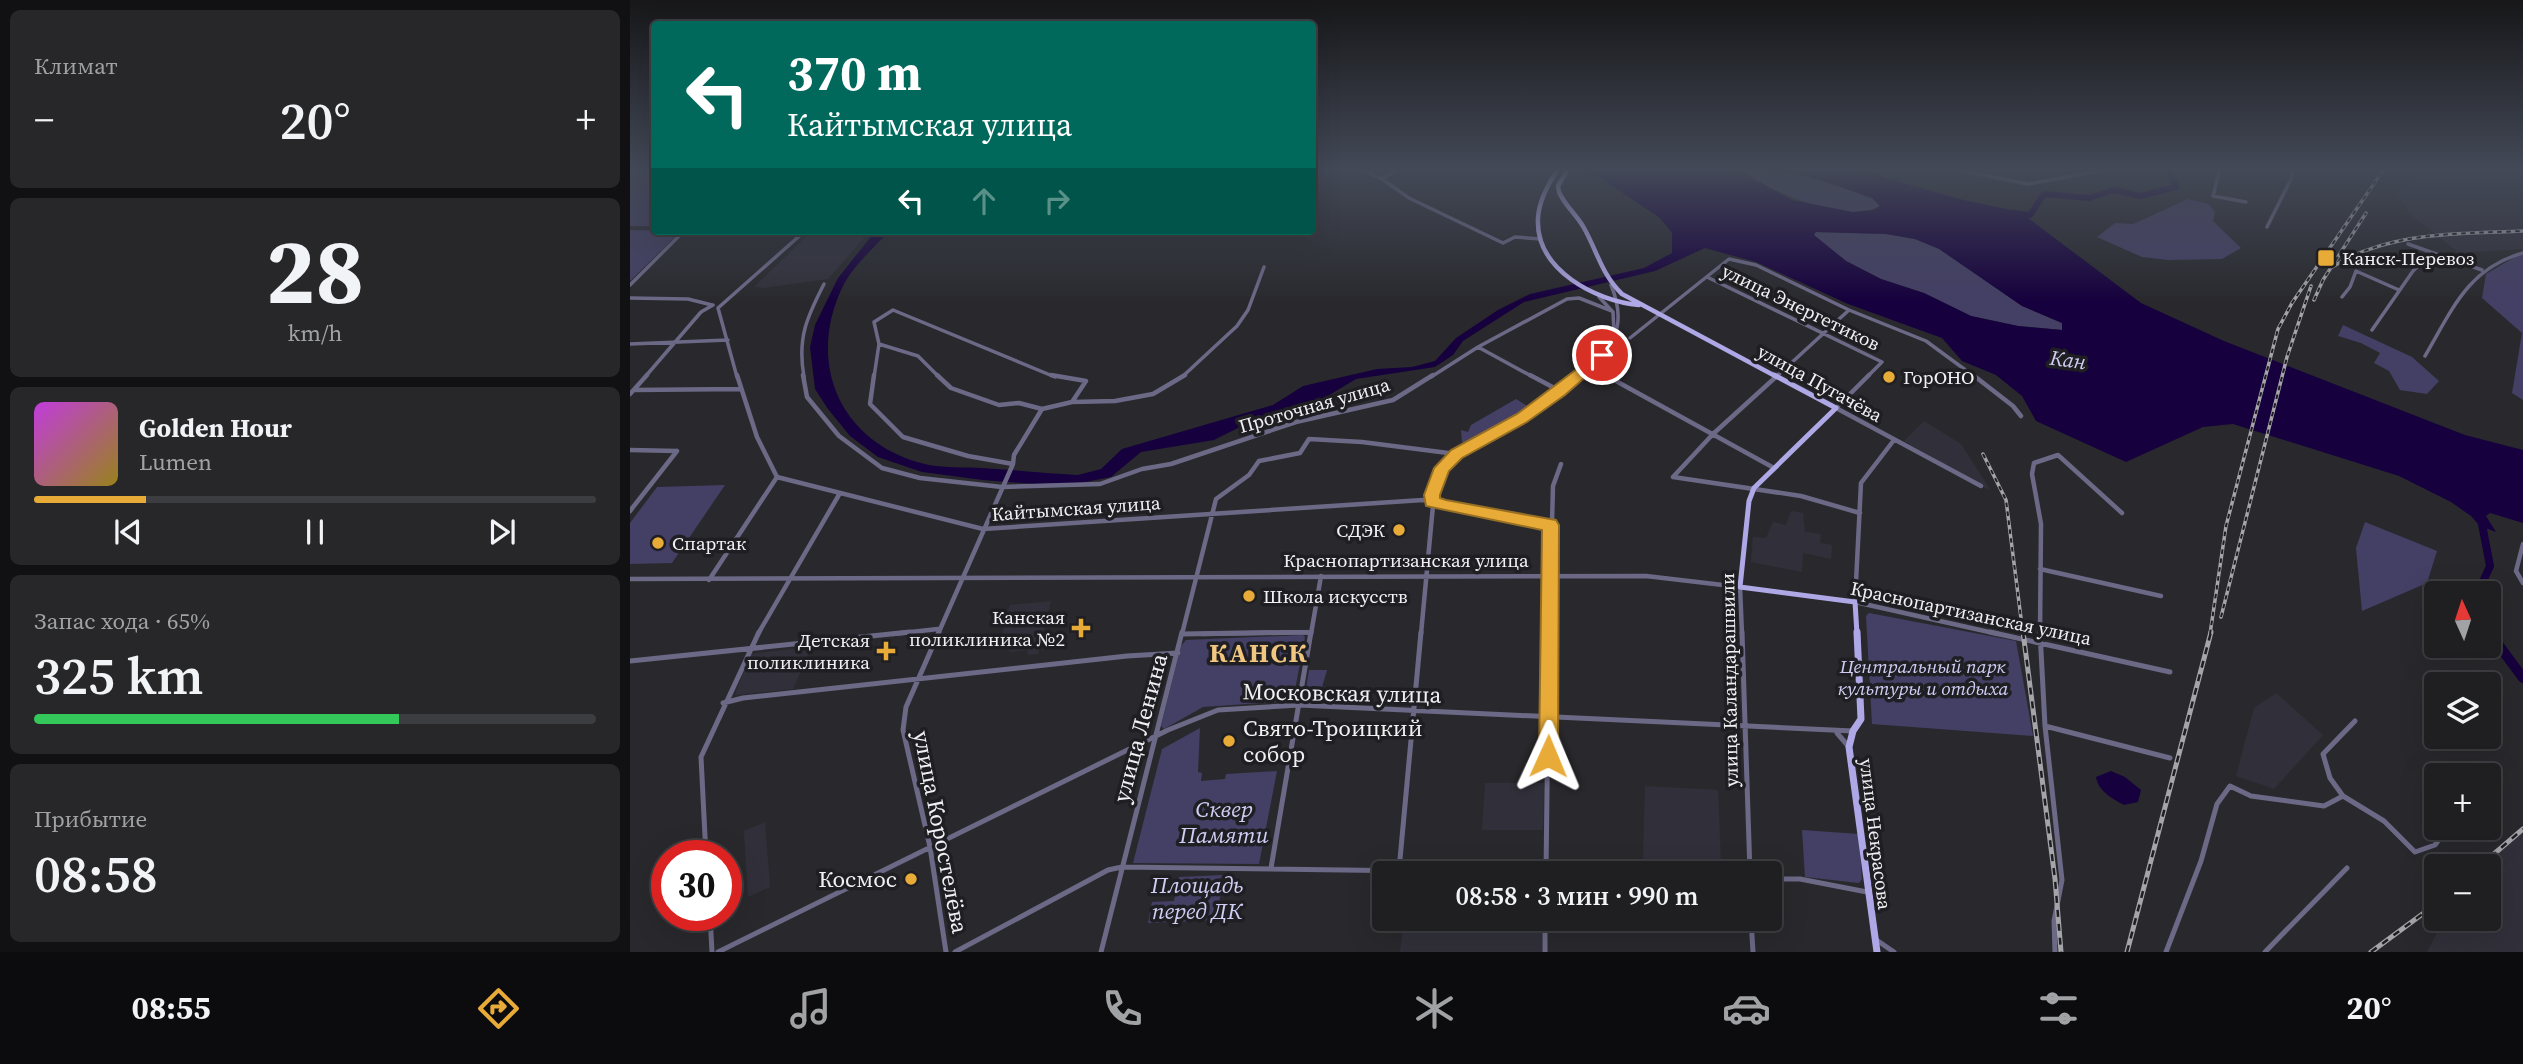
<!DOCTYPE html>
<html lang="ru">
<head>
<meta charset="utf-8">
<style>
  :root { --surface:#1f1f22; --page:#27272a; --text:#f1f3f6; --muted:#a1a2a5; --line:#3c3d40; --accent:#e8ab37 }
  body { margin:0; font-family:"Source Serif 4",serif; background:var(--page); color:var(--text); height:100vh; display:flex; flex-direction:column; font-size:26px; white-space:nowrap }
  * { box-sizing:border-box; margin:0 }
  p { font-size:23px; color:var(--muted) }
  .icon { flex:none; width:38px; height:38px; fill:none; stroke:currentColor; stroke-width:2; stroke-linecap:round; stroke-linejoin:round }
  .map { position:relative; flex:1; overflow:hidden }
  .panel { display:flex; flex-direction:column; gap:10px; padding:10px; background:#111113; width:630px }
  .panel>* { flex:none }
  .hud { position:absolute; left:21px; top:21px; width:665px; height:214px; border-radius:7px; box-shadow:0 7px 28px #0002,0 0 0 2px var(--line); background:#00695c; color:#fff; overflow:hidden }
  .needle { width:46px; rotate:357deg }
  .tools { position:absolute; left:1794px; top:581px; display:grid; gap:14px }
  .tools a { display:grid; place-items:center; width:77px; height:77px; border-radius:7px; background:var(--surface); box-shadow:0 7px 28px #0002,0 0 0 2px var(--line); font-size:35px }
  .speed { position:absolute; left:21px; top:840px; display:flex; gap:14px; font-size:35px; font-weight:700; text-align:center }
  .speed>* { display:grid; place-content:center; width:91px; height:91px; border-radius:50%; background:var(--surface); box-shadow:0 7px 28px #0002,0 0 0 2px var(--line); line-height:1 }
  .speed .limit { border:10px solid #d22; background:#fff; color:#111 }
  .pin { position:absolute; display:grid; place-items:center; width:60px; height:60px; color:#fff; margin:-30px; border:4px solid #fff; border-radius:50%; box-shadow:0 2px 7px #0007 }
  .me { position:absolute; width:77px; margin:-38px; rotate:1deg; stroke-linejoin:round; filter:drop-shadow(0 0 5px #0008) }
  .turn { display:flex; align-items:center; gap:24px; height:147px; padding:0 21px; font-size:32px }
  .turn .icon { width:91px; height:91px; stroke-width:2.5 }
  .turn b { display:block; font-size:49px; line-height:60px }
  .lanes { display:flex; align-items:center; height:66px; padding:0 21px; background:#0003; justify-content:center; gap:35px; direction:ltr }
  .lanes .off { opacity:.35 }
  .big { font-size:52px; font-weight:600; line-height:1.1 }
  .panel .tile { flex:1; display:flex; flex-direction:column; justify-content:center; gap:10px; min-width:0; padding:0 24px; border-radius:10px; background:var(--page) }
  .panel .dial { align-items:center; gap:0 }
  .dial b { font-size:91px; line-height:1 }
  .song { display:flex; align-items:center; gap:21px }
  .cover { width:84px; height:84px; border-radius:10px; background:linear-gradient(135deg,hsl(290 70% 55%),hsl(50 70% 35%)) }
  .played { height:7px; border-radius:4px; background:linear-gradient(90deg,var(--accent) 20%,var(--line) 20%) }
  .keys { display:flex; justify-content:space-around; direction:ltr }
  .heat { display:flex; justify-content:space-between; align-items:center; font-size:38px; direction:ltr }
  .charge { height:10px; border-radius:5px; background:linear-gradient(90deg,#34c759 65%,var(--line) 0) }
  .trip { position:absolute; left:742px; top:861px; width:410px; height:70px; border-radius:7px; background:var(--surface); box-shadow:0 7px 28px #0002,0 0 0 2px var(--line); font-weight:600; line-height:70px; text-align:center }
  .dock { display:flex; height:112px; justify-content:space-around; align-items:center; background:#0c0c0e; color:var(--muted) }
  .dock .icon { width:49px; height:49px }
  .dock .active { color:var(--accent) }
  .dock b { font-size:32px; color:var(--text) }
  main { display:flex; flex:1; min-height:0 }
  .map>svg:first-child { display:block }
  .built { fill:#31303a }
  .green { fill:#443f65 }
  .water { fill:#16003d; fill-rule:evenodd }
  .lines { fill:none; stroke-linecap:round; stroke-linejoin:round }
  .river-far2 { stroke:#16003d; stroke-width:6 }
  .river-far1 { stroke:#16003d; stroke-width:8 }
  .river { stroke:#16003d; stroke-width:10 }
  .minor-far2 { stroke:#6c6987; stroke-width:3.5 }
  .minor-far1 { stroke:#6c6987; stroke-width:4.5 }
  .minor { stroke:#6c6987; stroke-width:5 }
  .major-far2 { stroke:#afa8e6; stroke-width:4.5 }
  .major-far1 { stroke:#afa8e6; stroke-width:5 }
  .major { stroke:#afa8e6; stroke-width:7 }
  .rail-far1-casing { stroke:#a5a5a9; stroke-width:3.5 }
  .rail-casing { stroke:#a5a5a9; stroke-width:5 }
  .rail-far1 { stroke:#1f1f23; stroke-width:2; stroke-dasharray:4.5; stroke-linecap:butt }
  .rail { stroke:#1f1f23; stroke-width:2.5; stroke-dasharray:7; stroke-linecap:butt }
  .route { fill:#e8ab37; stroke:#976f24; stroke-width:2 }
  .poi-dot { fill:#e8ab37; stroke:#1f1f23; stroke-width:2.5 }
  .labels { text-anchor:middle; stroke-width:7; stroke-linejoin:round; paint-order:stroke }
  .poi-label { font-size:19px; fill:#f1f1f4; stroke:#1f1f23; text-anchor:start }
  .street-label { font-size:19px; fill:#f1f1f4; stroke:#1f1f23 }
  .park-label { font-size:19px; font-style:italic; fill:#d1cef5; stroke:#1f1f23 }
  .water-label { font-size:21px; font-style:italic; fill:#d0ccf3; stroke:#1f1f23 }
  .near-street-label { font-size:23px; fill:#f1f1f4; stroke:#1f1f23 }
  .near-poi-label { font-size:23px; fill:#f1f1f4; stroke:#1f1f23; text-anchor:start }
  .near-park-label { font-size:23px; font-style:italic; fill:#d1cef5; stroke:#1f1f23 }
  .district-label { font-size:26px; font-weight:bold; letter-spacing:2px; fill:#f1c681; stroke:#1f1f23 }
</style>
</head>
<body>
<main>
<section class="panel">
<div class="tile"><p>Климат</p>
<div class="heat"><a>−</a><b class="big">20°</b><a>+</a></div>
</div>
<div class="tile dial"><b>28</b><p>km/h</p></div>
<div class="tile">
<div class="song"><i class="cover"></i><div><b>Golden Hour</b><p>Lumen</p></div></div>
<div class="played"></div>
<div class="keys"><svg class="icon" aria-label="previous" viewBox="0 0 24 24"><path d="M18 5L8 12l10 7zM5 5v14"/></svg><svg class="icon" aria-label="pause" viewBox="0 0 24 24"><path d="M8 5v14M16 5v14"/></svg><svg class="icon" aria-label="next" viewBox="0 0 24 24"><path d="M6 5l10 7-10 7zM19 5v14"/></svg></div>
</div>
<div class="tile"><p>Запас хода · 65%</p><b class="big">325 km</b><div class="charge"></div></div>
<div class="tile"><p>Прибытие</p><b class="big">08:58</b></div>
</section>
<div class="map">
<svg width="1893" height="952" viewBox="0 0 1893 952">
  <rect width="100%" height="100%" fill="#29292d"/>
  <!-- built -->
  <path class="built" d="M1804 169H1839L1853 174 1870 169H1893V249L1829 253 1780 214 1765 192Z
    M182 231H240L198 279 134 288 124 287Z
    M1294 421 1331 444 1361 491 1274 441Z
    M1161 511 1173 513 1175 532 1191 534 1190 543 1202 545 1201 559 1173 553 1172 572 1121 562 1123 537 1136 538 1143 522 1156 525Z
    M421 601 408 654 397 655 398 650 379 652V647L368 648 380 605Z
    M181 647 163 689 105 695 120 654Z
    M1646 693 1693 735 1644 789 1606 776 1624 708Z
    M855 783H914L913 830H852Z
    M1015 786 1088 790 1091 864 1013 860Z
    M135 822 140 887 118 897 114 831Z
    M1893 826V952H1797L1814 919H1858V866H1851Z
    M774 919H872V924H912V952H770Z"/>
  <!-- green -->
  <path class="green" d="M0 169H24V226H0Z
    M1106 169C1154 169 1197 181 1242 198L1250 206C1214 226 1138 189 1106 169Z
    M1558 199 1579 204 1585 212 1583 221 1611 248 1592 259 1538 260 1512 257 1467 237 1485 223 1503 224Z
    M0 230 51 231 0 281Z
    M1186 232 1256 234 1285 239 1309 248 1392 306 1432 323V330L1388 326 1341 316 1294 293 1251 279 1216 261 1183 235Z
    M1893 252V400L1882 393 1892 333 1852 298 1856 274Z
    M1713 325 1782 357 1809 381 1797 394 1770 390 1759 371 1744 363 1750 353 1731 343 1708 336Z
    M886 399 897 406V411L835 444 832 442 831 430 838 432 841 425Z
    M95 485 42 563 0 564V523L27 487Z
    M1735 522 1807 551 1797 583 1732 611 1726 548Z
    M1239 613 1386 641 1403 736 1242 724 1236 616Z
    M673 635 675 637 664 695 659 701 573 707 534 729 531 726 551 646 556 640Z
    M679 670H697L688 701 680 700 675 695Z
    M570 728 568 772 572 773 571 781 595 779 596 774 647 771 629 864 503 863 532 749Z
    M1172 830 1229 834 1232 879 1229 883 1175 877Z
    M594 875 586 920 518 923 522 902 544 901 549 877Z"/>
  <!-- water -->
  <path class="water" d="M939 169H1106L1162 200 1223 212 1243 210 1250 206 1242 198 1176 175 1142 169H1226L1329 199 1390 212 1511 303 1594 341 1835 435 1893 450V523L1860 513 1856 516 1866 532 1850 526 1841 516 1821 502 1769 476 1603 424 1573 427 1496 462 1406 421 1392 396 1366 375 1332 361 1312 338 1218 304 1126 262 1075 248 1025 271 894 302 833 341 823 355 805 367 726 379 696 397 628 418 584 440 511 452 481 477 450 483 405 484 353 480 292 472 248 457 220 436 198 409 185 389 180 347 185 325 208 278 243 234 247 231H259C245 247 224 265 214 284 174 363 211 446 299 465 316 468 335 467 352 468 384 470 416 473 448 475L471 469 492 449 643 405 673 386 747 369 782 367 805 361 826 338 868 310 900 294 1014 268 1042 253V233L1030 218 969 177ZM1186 232 1256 234 1285 239 1309 249 1392 306 1432 323V330L1388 326 1341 316 1294 293 1251 279 1216 261 1184 235Z
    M1481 771 1495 777 1511 790 1508 802 1494 805C1483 799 1468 791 1466 777Z"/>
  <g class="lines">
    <!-- river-far2 -->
    <path class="river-far2" d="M1384 213 1400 215 1414 194 1459 198 1484 190 1510 196 1546 187 1538 169"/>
    <!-- river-far1 -->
    <path class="river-far1" d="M1848 593 1860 566 1851 519
      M1858 630 1861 634"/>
    <!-- river -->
    <path class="river" d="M1859 632 1893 678"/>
    <!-- minor-far2 -->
    <path class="minor-far2" d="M731 169 752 179 779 198 873 243 885 237 911 239
      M1324 169 1398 184 1480 169
      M1590 169 1583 196 1616 202
      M752 179 768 169
      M1637 227 1661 179 1662 169
      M1778 244 1852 270
      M1077 277 1252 362 1237 377
      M0 285 54 231
      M969 297 983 312 984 333
      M1712 297 1720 287 1726 271 1769 290
      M0 298 58 299 82 305
      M1742 330 1783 271 1800 254
      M1000 338 1099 259 1126 265 1219 310 1296 341 1345 377
      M0 344 98 340
      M848 347 903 377
      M1795 356C1822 310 1838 268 1893 253
      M966 370 978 377
      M15 377 71 312 83 305
      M107 377 88 308 175 231
      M174 377C167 338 177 317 194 284
      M244 377 249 344
      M309 377 288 356 249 344 244 322 263 310 425 377
      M552 377 607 326 618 310 634 267
      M801 377 848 347 937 299 949 298 982 311
      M949 377C982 348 999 329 981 285
      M1146 377 1219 310"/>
    <!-- minor-far1 -->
    <path class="minor-far1" d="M107 375 127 437 147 477 353 529 793 500 921 525
      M173 375 177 397 209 436 252 468 290 478 372 487 470 484 512 469 541 464 666 422 763 400 803 375
      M244 375 240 404 273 437 338 456 383 464
      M307 375 321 388 369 405 389 403 412 409 442 402
      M421 375 456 381 442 402
      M900 375 930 391
      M975 375 1144 468
      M1148 375 1083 434 1043 477 1171 496 1230 513
      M1239 375 1206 408 1351 486
      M1343 375 1383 406 1391 416
      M4 390 110 389
      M0 394 17 375
      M442 402 485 401 523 394 555 375
      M1264 440 1231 483 1225 602 1368 634
      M0 450 47 451
      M0 511 47 451
      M1893 544 1886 571 1893 583
      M1410 569 1531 596
      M0 579 1016 576 1110 587 1112 634
      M79 580 147 477
      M128 634 210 493
      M263 634 308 629
      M308 634 383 464 384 455 412 409
      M552 634 586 499 619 475 629 461 670 453 679 439 732 442 826 454
      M572 634 681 632
      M681 634 691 576
      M791 634 805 484C825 450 857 439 890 419 911 406 932 392 951 375
      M919 634 923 486 931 464
      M1410 634 1411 524 1402 474 1404 463 1428 455 1492 513"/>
    <!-- minor -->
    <path class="minor" d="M309 632 276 707 273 730 300 847 316 952
      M1112 632 1120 873
      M1360 632 1540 672
      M1410 632 1415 726 1432 880 1424 921 1425 952
      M552 634 681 632
      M0 661 280 632
      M93 703 113 698 497 656 548 653
      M1415 726 1540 758
      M1207 733 1219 747
      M1858 793 1861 792
      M1713 796 1754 821 1785 852 1805 845 1817 828
      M76 856 71 757 129 632
      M641 868 681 632
      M769 870 791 632
      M916 872 919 632
      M1139 879H1170L1237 892
      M80 915 82 952
      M915 919V952
      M1121 919 1123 952
      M1245 939 1264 952
      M88 952 538 730 588 710 669 705 1223 731
      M325 952 478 870 492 867 926 873
      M471 952 552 632
      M1536 952 1571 861 1587 804 1600 786 1621 796 1694 806 1713 796 1700 778 1693 754 1725 721
      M1635 952 1717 868"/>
    <!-- major-far2 -->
    <path class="major-far2" d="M928 169C918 184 909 200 908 218 905 270 966 301 1009 305
      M938 169 928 186 929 192C935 206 947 215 954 228 967 251 972 275 992 294L1147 377"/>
    <!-- major-far1 -->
    <path class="major-far1" d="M1144 375 1206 408 1124 488 1119 501 1110 587 1225 602 1227 634"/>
    <!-- major -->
    <path class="major" d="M1227 632 1231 719 1223 731 1219 747 1247 952"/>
    <!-- rail-far1 casing -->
    <g class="rail-far1-casing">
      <path id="rail-far1" d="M1702 267C1760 231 1827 234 1893 231
        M1684 300 1693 280 1736 213
        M1353 454 1376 500 1393 634
        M1591 617 1657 357 1681 286
        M1580 634 1596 526 1648 329 1662 303 1754 169"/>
    </g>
    <!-- rail casing -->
    <g class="rail-casing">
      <path id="rail" d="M1393 632 1425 879 1431 952
        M1850 866 1893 829
        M1497 952 1581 632
        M1741 952 1806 904"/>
    </g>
    <!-- rail-far1 -->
    <use href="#rail-far1" class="rail-far1"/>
    <!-- rail -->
    <use href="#rail" class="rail"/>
  </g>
  <!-- sky -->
  <linearGradient id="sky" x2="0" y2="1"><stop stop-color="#171719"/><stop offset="0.56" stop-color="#434957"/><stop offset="1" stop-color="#434957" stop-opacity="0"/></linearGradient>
  <rect width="1893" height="302" fill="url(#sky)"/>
  <!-- route -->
  <path class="route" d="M972 350 977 351V358L935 395 897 422 832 458 819 471 810 495V498L816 500 920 519 926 520 929 525 928 756 925 763 918 765 911 763 909 756 912 530 796 506 794 495 804 468 821 450 887 414Z"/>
  <!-- markers -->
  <g class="poi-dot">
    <rect x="1687" y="249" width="18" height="18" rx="3.5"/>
    <circle cx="1259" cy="377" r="7"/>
    <circle cx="769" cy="530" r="7"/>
    <circle cx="28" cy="543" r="7"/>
    <circle cx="619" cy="596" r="7"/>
    <path d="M447.5 617.5h7v7h7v7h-7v7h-7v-7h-7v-7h7z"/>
    <path d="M252.5 640.5h7v7h7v7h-7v7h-7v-7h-7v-7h7z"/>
    <circle cx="599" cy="741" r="7"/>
    <circle cx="281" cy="879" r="7"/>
  </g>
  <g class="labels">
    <!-- poi labels -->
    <g class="poi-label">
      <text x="1712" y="265">Канск-Перевоз</text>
      <text x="1273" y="384">ГорОНО</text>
      <text x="755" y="537" text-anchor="end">СДЭК</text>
      <text x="42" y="550">Спартак</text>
      <text x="633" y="603">Школа искусств</text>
      <text x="435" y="624" text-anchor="end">Канская<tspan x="435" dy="22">поликлиника №2</tspan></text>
      <text x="240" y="647" text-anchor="end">Детская<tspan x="240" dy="22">поликлиника</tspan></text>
    </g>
    <!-- street labels -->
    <g class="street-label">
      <text transform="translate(1171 307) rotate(26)" y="7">улица Энергетиков</text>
      <text transform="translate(1190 383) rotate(29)" y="7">улица Пугачёва</text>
      <text transform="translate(684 405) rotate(-16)" y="7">Проточная улица</text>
      <text transform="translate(446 508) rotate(-4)" y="7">Кайтымская улица</text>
      <text x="776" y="567">Краснопартизанская улица</text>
      <text transform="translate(1341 613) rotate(12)" y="7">Краснопартизанская улица</text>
      <text transform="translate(1099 680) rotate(-91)" y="7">улица Каландарашвили</text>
      <text transform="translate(1246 834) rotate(83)" y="7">улица Некрасова</text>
    </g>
    <!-- park labels -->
    <g class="park-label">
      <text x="1293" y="673">Центральный парк<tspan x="1293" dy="22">культуры и отдыха</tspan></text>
    </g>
    <!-- water labels -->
    <g class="water-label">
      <text transform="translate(1438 360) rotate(8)" y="7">Кан</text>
    </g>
    <!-- near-street labels -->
    <g class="near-street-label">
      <text transform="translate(712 693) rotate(1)" y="8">Московская улица</text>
      <text transform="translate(510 728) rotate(-75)" y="8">улица Ленина</text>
      <text transform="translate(311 832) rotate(79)" y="8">улица Коростелёва</text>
    </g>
    <!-- near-poi labels -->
    <g class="near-poi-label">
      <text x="613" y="736">Свято-Троицкий<tspan x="613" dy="26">собор</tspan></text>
      <text x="267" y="887" text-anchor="end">Космос</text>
    </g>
    <!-- near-park labels -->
    <g class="near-park-label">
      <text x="594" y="817">Сквер<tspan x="594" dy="26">Памяти</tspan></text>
      <text x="567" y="893">Площадь<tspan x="567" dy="26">перед ДК</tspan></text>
    </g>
    <!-- district labels -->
    <g class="district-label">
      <text x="629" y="662">КАНСК</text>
    </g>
  </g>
</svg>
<div class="tools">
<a><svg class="needle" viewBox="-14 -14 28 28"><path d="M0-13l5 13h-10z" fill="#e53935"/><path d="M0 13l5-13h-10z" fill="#a1a2a5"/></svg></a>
<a><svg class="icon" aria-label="layers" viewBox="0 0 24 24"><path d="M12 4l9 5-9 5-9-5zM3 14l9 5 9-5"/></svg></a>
<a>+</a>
<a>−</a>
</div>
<div class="speed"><div class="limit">30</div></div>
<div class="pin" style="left:972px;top:355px;background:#d93025"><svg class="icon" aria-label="arrive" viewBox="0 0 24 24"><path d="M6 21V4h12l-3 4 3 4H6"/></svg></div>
<svg class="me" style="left:918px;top:756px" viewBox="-20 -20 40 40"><path d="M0-17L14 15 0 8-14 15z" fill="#e8ab37" stroke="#fff" stroke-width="4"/></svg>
<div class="trip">08:58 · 3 мин · 990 m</div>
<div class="hud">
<div class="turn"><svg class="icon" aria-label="left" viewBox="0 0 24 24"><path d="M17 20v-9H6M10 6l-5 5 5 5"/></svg><div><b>370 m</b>Кайтымская улица</div></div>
<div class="lanes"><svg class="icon" aria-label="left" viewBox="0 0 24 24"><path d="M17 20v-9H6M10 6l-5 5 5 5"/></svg><svg class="icon off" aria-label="ahead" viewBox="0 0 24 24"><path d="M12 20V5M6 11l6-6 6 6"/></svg><svg class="icon off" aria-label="right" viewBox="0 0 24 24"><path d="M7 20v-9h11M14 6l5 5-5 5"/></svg></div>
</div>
</div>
</main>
<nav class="dock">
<b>08:55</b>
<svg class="icon active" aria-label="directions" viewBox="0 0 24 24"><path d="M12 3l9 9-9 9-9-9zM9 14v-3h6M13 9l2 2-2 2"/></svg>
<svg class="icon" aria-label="music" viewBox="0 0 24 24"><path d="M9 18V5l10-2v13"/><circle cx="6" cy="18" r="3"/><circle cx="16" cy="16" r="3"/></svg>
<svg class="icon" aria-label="phone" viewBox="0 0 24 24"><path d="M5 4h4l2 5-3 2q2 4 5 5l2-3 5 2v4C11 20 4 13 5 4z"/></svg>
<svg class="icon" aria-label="climate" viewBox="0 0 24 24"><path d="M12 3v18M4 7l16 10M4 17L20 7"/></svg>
<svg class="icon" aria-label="car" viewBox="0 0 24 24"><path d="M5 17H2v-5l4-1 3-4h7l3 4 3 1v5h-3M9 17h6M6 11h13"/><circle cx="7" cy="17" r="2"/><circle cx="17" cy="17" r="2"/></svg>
<svg class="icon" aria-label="filters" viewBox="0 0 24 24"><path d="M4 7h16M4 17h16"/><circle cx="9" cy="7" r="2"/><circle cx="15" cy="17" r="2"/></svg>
<b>20°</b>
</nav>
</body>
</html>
